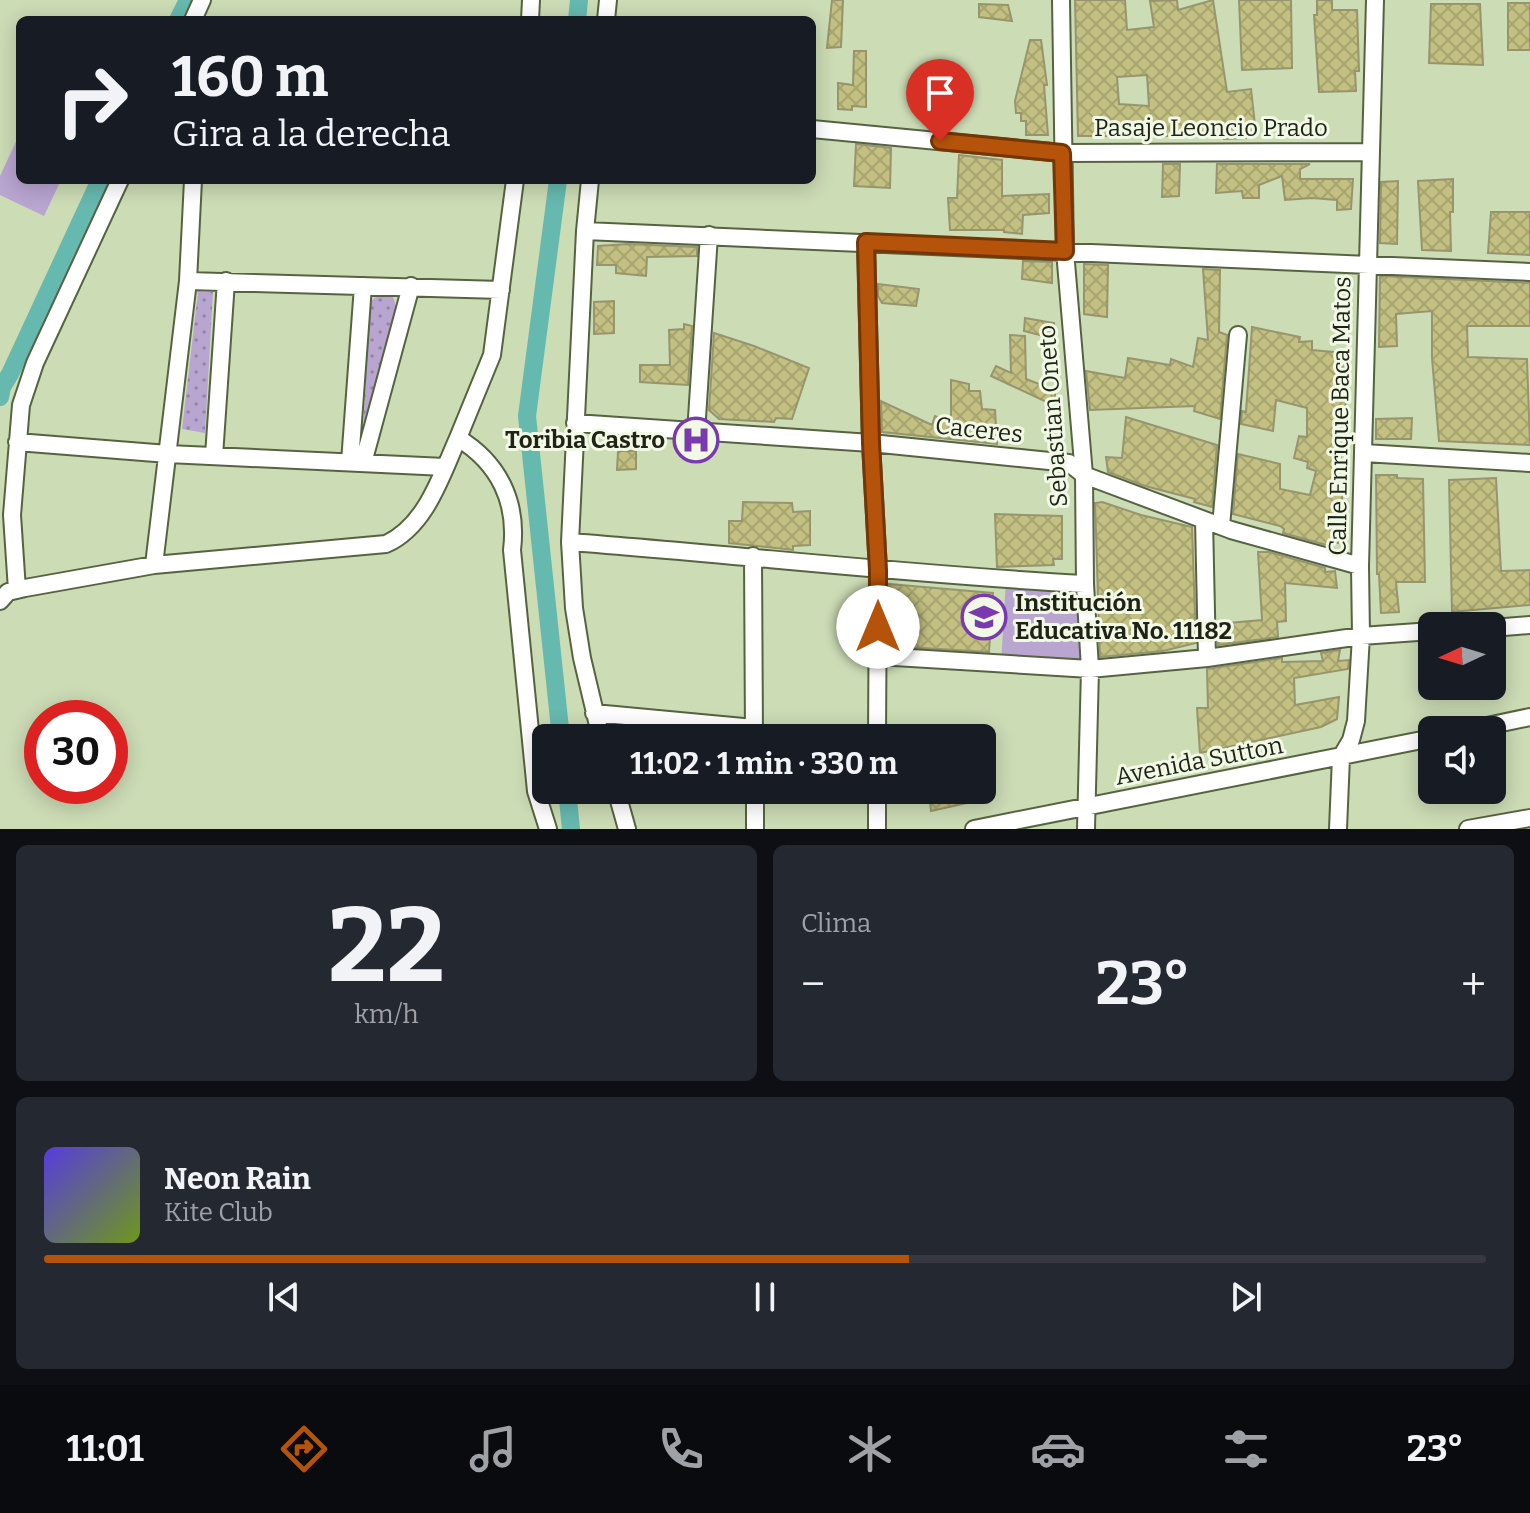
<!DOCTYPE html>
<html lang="es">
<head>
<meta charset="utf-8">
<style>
  :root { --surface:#171b24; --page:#242831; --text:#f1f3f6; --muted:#9ea1a6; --line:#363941; --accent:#b45309 }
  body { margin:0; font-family:Bitter,serif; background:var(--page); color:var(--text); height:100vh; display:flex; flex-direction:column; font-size:30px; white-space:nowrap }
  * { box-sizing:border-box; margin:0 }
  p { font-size:26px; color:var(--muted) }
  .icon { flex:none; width:44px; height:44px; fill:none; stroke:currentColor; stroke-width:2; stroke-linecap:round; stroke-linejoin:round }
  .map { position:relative; height:829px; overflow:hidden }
  .drawer { display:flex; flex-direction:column; gap:16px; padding:16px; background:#0d0f14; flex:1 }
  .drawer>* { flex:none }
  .guide { position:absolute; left:16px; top:16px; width:800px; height:168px; border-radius:12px; box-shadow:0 4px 20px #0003; background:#171b24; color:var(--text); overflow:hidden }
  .needle { width:52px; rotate:266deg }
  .fabs { position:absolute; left:1418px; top:612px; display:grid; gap:16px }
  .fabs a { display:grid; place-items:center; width:88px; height:88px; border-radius:12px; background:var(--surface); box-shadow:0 4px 20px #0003; font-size:40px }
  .speed { position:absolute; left:24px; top:700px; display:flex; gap:16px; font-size:40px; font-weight:700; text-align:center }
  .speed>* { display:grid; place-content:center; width:104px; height:104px; border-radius:50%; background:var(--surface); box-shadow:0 4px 20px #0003; line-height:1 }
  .speed .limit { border:12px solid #d22; background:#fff; color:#111 }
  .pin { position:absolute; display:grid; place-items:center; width:68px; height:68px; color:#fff; margin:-82px -34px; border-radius:50% 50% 50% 0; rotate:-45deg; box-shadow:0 0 8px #0007 }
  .pin .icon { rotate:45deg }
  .me { position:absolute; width:88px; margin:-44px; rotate:0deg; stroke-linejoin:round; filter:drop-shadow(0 0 6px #0008) }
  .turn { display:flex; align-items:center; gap:28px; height:168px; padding:0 24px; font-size:36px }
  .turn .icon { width:104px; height:104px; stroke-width:2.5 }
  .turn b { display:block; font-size:56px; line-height:68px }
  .big { font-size:60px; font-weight:700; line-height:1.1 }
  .drawer .card { flex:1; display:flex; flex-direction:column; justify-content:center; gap:12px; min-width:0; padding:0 28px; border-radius:12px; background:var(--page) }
  .drawer .dial { align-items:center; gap:0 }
  .dial b { font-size:104px; line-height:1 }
  .song { display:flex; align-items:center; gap:24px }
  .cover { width:96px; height:96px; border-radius:12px; background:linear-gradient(135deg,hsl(250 70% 55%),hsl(80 70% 35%)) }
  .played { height:8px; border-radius:4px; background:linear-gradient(90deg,var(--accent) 60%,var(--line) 60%) }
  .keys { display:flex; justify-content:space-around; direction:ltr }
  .heat { display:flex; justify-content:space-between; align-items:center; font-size:44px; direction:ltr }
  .drawer .tiles { flex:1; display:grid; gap:16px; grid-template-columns:1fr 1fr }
  .card:last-child { grid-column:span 2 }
  .trip { position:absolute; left:532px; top:724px; width:464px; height:80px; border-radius:12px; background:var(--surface); box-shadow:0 4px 20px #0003; font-weight:700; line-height:80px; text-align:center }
  .dock { display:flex; height:128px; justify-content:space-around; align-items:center; background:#090b0e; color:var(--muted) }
  .dock .icon { width:56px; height:56px }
  .dock .on { color:var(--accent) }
  .dock b { font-size:36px; color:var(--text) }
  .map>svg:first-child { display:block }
  .grass { fill:url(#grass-dots) }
  .park { fill:#b8a5d0 }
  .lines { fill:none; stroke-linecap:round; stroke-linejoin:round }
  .canal { stroke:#66b9af; stroke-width:18 }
  .building { fill:url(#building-cross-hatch); stroke:#97956e; stroke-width:2; fill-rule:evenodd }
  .minor-casing { stroke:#566341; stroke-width:20 }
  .minor { stroke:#fff; stroke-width:16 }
  .route-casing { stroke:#753606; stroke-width:20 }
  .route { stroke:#b45309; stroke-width:14 }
  .labels { text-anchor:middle; stroke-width:6; stroke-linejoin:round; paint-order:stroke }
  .street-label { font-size:24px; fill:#1e2315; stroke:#f1f9e6 }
  .poi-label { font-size:24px; font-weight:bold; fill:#1e2315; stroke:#f1f9e6; text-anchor:end }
</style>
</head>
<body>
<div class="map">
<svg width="1530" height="829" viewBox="0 0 1530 829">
  <defs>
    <pattern id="grass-dots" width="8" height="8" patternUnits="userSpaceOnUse" patternTransform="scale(2)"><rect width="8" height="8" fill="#b8a5d0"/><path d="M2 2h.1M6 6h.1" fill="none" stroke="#9586a8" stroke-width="1.8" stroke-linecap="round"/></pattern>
    <pattern id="building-cross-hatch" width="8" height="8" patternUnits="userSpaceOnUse" patternTransform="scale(2)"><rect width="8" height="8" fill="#c3c082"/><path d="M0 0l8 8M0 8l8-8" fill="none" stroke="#a7a56f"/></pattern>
  </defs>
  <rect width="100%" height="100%" fill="#ccdcb5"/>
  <!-- grass -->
  <path class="grass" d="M198 292H213L205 433 182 429Z
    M377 296 393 297 396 306 366 432 363 431 370 302Z"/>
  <!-- park -->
  <path class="park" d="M20 133V180H61L44 216 0 195V176Z
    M1006 580 1085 584 1090 669 1001 664Z"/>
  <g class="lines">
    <!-- canal -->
    <path class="canal" d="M178 20 188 0
      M577 20 579 0
      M558 180 527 416 561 738
      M0 397 2 387 10 374 100 180
      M567 790 571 829"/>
  </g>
  <!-- building -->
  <path class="building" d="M832 0H843L841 47 827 48Z
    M1075 0H1125L1127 30 1154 27 1150 1 1177 0 1178 10 1213 0 1227 92 1251 89 1256 134 1245 133 1246 138 1224 139 1223 133 1192 136H1078ZM1147 75 1149 106 1119 104 1117 77Z
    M1239 0H1291L1292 68 1242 70Z
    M1317 0H1332V10H1357L1359 71H1355L1356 91 1319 92 1314 15H1317Z
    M1508 3H1530V50H1508Z
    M979 4 1008 5 1012 21 979 17Z
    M1431 4H1480L1483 65 1429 63Z
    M1030 40H1041L1047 85H1044L1048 135H1026V121H1021V113H1016L1015 101Z
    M854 51H866V107L852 106V110L838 109V83L853 85Z
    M856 144 891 148 890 188 854 186Z
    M959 155 1002 160V196L1049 194V213L1023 215 1022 234 1004 232V230H950L948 198H957Z
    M1163 164H1180L1179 196 1162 197Z
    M1217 164H1310L1300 169V179H1353L1351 209 1337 210V200L1312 198 1285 200 1282 176 1259 185V198H1243L1242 191 1216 193Z
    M1453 179V212H1450L1451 251 1422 250 1418 181Z
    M1398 181 1397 244 1380 243 1381 182Z
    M1491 212H1530V255L1488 253Z
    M627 244 697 247V256L647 257 646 276 616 273V265H597L598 246Z
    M1023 261 1052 262V283L1022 279Z
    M1084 264 1108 265 1107 317 1084 314Z
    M1203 269 1220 270 1219 332 1227 335 1220 419 1194 411 1195 406 1090 410 1086 371 1125 378 1128 358 1170 365 1171 359 1193 367 1198 338 1208 340Z
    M1380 276 1530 283V326H1467L1468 357 1527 359 1530 445 1439 441 1432 358V311L1396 314 1397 346 1379 347Z
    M878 284 919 289 916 306 882 303 878 296Z
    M614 301V333L594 334V302Z
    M1025 318 1054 323 1055 339 1024 331Z
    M684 324 692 326 688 385 640 382V365H670L669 330 684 329Z
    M1252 327 1300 337 1299 342 1312 341V350L1344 353 1346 399 1343 437H1341L1340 488 1343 489 1338 543 1331 542 1330 546 1283 533 1284 529 1280 526 1233 514 1238 454 1280 464V489L1310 495 1316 471 1307 468 1308 462 1294 458 1299 436 1307 437V408L1276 400 1273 431 1241 424 1242 411 1246 412Z
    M714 333 754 346 809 368 792 419 776 418 774 422 719 419 709 410Z
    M1010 335 1025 336 1026 379 1055 390V406L991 376 996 366 1011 373Z
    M951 380 969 384V391H980L982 409 995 410 997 444 882 432 881 401 932 425 935 416 951 423Z
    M1126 417 1217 445 1212 507 1194 502 1195 499 1145 486 1108 472 1106 457 1122 458Z
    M1412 418 1411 439H1376V419Z
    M618 451H636V469L617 470Z
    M1376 475H1397V478L1423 479 1425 582H1396L1399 612 1381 613 1379 574H1377Z
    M1496 478 1501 571 1530 570V605L1452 612 1449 480Z
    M743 502 792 503 793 512 810 511V545L793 546V550L729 543V521H742Z
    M1102 502 1141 515 1192 527 1196 643 1163 651 1100 657 1095 503Z
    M995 514 1062 516V559H1053L1054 565 997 567Z
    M1258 552H1269L1325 568V572L1335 571 1337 588 1285 583 1286 621 1277 622 1278 637 1218 645 1217 624 1262 620Z
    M889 584 993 593 989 652 889 646Z
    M1340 650 1338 661 1349 660 1348 669 1294 678 1295 705 1339 697 1337 719 1321 727 1200 753 1197 708H1208L1207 669 1282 658V662L1323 661 1321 653Z
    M929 790H966L967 803 931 811Z"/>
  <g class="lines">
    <!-- minor casing -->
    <g class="minor-casing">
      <path id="minor" d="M1061 0 1065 251 1084 475 1085 584 1090 669 1086 829
        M193 20 202 0
        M530 20 531 0
        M606 20 608 0
        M812 129 1062 153 1371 152
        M515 180 492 355 458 438C499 463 518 502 512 550L536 791 548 829
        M590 180 585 231 570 542 574 608 582 658 601 738
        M585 231 1530 272
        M866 242 871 443 878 570 877 738
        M188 281 501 290
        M575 423 871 443 1069 463 1084 475 1231 530 1360 566
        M696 433 709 235
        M17 442 168 454 445 467
        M1364 453 1530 463
        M214 456 226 281
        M350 462 363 286
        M363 463 411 286
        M1204 520 1207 658
        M1221 526 1238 335
        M570 542C742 555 913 575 1085 584
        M753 556 754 738
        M154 565 188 281 193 180
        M17 590 12 515 21 405 35 363 120 180
        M0 601 8 592 25 588 154 565 386 544C426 526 441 476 458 438
        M1492 628 1530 625
        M878 656 1090 669 1207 658 1361 636 1432 631
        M594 713 754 728
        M1468 730 1530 717
        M616 790 627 829
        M755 790V829
        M877 829V790
        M974 829 1432 738
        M1338 829 1341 757 1351 740 1356 721 1361 636 1360 566 1375 0
        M1468 829 1530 818"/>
    </g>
    <!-- minor -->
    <use href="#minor" class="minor"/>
  </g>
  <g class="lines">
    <!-- route casing -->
    <g class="route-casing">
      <path id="route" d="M878 627V570L871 443 866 242 1065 251 1062 153 940 141"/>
    </g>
    <!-- route -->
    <use href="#route" class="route"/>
  </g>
  <!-- icons -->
  <defs>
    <g id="hospital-ring" transform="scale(2.3)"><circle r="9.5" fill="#f1f9e6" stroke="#793aaf" stroke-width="1.5"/><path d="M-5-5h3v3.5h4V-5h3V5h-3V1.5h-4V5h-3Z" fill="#793aaf"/></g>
    <g id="school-ring" transform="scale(2.3)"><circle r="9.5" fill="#f1f9e6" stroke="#793aaf" stroke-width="1.5"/><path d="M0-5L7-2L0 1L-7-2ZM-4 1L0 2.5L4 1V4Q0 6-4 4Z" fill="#793aaf"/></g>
  </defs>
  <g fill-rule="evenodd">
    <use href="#hospital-ring" x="696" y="440"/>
    <use href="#school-ring" x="984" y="617"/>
  </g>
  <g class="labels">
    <!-- street labels -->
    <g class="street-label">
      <text x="1211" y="136">Pasaje Leoncio Prado</text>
      <text transform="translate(1053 416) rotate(-94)" y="8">Sebastian Oneto</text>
      <text transform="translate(1340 416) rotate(-89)" y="8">Calle Enrique Baca Matos</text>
      <text transform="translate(979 430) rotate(6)" y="8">Caceres</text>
      <text transform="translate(1199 761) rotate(-11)" y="8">Avenida Sutton</text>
    </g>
    <!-- poi labels -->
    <g class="poi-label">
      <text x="665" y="448">Toribia Castro</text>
      <text x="1015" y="611" text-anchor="start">Institución<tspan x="1015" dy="28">Educativa No. 11182</tspan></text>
    </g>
  </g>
</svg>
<div class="fabs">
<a><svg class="needle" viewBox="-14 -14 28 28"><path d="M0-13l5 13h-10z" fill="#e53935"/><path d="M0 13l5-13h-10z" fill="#9ea1a6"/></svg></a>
<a><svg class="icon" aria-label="sound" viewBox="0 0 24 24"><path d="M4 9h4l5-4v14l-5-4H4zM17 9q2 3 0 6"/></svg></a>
</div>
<div class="speed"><div class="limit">30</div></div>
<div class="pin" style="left:940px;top:141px;background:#d93025"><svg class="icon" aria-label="arrive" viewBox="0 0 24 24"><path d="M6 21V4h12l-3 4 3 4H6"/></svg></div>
<svg class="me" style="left:878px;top:627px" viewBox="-20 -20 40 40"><circle r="19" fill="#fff"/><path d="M0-13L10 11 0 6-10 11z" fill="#b45309"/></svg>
<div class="trip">11:02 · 1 min · 330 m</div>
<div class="guide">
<div class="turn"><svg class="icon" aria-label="right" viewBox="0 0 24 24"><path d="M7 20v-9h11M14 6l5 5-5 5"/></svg><div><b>160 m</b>Gira a la derecha</div></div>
</div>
</div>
<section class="drawer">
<div class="tiles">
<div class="card dial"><b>22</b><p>km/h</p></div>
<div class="card"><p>Clima</p>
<div class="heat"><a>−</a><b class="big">23°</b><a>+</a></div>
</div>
<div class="card">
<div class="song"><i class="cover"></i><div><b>Neon Rain</b><p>Kite Club</p></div></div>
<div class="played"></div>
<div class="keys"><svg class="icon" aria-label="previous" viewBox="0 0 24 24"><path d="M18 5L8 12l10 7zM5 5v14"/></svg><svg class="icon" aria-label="pause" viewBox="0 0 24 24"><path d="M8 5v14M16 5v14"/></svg><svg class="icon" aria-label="next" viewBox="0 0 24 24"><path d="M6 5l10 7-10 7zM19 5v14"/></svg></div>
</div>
</div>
</section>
<nav class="dock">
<b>11:01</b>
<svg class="icon on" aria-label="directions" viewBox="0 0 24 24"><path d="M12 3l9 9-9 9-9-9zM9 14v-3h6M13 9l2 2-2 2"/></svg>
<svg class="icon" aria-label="music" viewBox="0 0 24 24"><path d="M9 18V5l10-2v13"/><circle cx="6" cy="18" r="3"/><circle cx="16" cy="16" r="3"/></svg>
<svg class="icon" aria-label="phone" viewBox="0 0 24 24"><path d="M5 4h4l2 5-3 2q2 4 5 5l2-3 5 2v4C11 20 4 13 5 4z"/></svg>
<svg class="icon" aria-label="climate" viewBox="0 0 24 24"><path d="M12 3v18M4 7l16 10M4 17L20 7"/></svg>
<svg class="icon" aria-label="car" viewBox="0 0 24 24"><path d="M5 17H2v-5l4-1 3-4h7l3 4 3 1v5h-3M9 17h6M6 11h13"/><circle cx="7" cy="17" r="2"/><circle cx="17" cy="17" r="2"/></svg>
<svg class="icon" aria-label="filters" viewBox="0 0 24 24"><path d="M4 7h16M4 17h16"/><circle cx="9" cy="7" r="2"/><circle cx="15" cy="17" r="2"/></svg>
<b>23°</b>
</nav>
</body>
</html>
